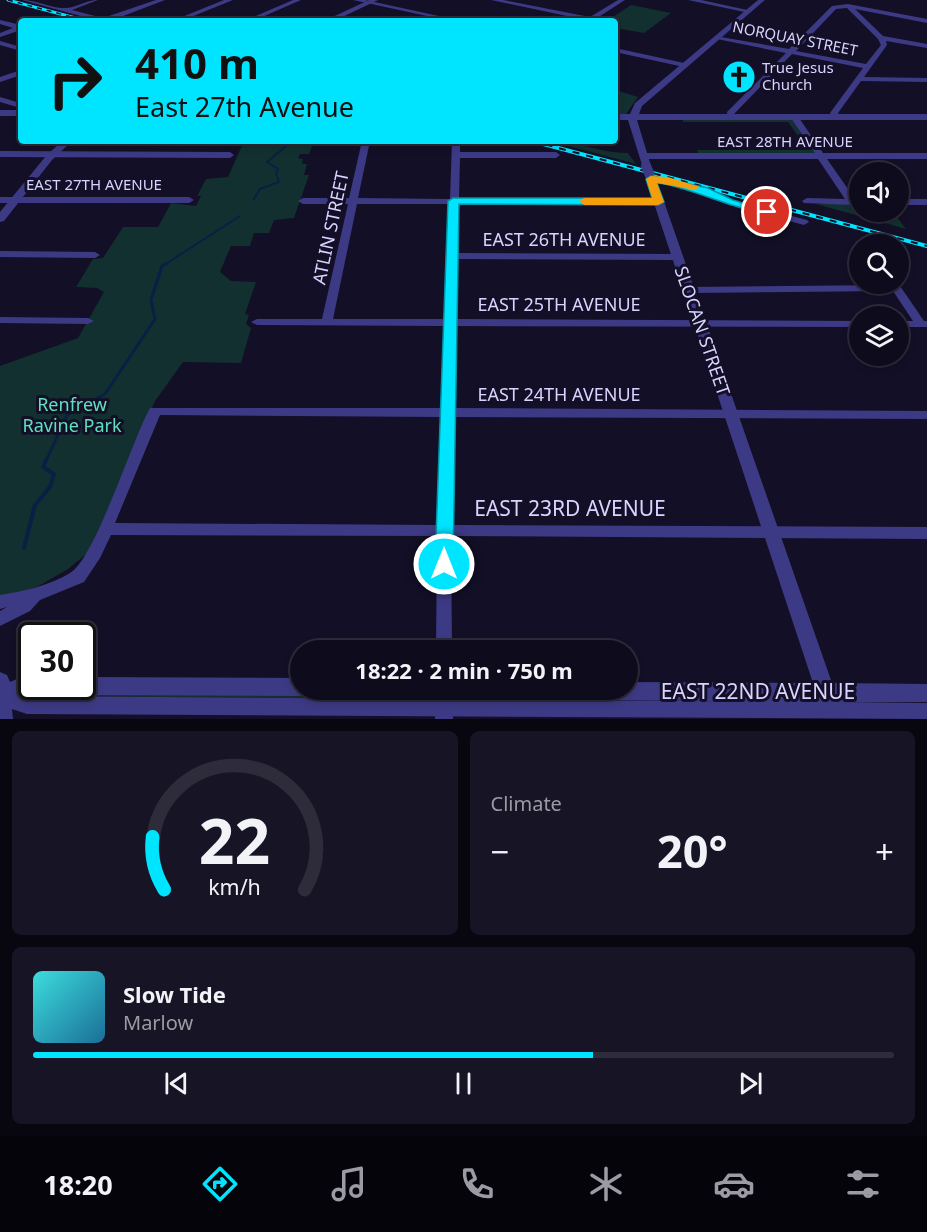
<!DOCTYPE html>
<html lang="en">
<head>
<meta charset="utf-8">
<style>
  :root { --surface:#0e0b1c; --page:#171425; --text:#f1f3f6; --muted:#9b9ba3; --line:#2e2b3b; --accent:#00e5ff }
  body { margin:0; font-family:"Noto Sans",sans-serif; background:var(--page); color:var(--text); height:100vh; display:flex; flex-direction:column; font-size:22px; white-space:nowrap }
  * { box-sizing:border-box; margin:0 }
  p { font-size:20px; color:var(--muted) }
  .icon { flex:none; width:33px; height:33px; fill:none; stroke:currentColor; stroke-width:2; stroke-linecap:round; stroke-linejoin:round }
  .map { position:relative; height:719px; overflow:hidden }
  .sheet { display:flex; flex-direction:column; gap:12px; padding:12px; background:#08060f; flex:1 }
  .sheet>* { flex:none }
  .banner { position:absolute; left:18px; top:18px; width:600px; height:126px; border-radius:6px; box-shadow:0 3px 9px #0003,0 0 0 2px var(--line); background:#00e5ff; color:#111; overflow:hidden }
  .fabs { position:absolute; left:849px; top:162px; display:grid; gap:12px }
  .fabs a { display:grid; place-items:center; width:60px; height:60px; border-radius:50%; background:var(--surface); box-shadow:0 3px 9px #0003,0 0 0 2px var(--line); font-size:30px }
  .speed { position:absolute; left:18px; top:622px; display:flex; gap:12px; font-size:30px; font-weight:700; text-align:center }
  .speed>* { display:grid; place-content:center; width:78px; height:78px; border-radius:50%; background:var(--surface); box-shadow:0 3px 9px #0003,0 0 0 2px var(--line); line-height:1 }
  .speed .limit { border:3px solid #111; border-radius:9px; background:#fff; color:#111 }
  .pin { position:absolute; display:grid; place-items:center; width:51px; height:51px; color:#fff; margin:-26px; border:3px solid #fff; border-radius:50%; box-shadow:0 2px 6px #0007 }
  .me { position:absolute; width:66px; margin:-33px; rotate:0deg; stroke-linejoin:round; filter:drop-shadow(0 0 4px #0008) }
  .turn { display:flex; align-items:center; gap:21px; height:126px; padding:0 18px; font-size:27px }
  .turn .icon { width:78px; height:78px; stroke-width:2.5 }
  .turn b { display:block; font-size:42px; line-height:51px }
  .big { font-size:45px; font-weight:700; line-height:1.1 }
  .sheet .widget { flex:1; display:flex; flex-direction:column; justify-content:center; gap:9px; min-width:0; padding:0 21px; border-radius:9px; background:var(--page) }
  .sheet .dial { align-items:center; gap:0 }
  .dial svg { height:156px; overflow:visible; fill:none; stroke:var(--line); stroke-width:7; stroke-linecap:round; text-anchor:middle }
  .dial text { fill:var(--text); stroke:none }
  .song { display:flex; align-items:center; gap:18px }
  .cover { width:72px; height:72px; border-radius:9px; background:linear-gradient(135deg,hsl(180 70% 55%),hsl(200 70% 35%)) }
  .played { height:6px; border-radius:3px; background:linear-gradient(90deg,var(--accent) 65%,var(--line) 65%) }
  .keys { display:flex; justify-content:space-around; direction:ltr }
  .heat { display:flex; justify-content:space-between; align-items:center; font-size:33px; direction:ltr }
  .sheet .tiles { flex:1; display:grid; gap:12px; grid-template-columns:1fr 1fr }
  .widget:last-child { grid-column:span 2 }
  .trip { position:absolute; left:290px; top:640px; width:348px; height:60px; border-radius:30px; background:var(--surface); box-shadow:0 3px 9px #0003,0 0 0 2px var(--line); font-weight:700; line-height:60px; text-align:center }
  .tab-bar { display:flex; height:96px; justify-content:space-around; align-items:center; background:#06040b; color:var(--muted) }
  .tab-bar .icon { width:42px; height:42px }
  .tab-bar .selected { color:var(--accent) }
  .tab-bar b { font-size:27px; color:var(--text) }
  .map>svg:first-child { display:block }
  .green { fill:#12302f }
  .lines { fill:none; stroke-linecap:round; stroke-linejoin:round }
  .stream-far2 { stroke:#0a1f44; stroke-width:2 }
  .stream-far1 { stroke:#0a1f44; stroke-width:3 }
  .stream { stroke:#0a1f44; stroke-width:4 }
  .minor { fill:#3d3a85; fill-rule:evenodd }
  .tertiary { fill:#3d3a85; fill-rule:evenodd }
  .rail-far1-casing { stroke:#00e5ff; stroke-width:3 }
  .rail-casing { stroke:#00e5ff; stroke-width:4 }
  .rail-far1 { stroke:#130f26; stroke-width:1.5; stroke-dasharray:5; stroke-linecap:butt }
  .rail { stroke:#130f26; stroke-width:2; stroke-dasharray:7; stroke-linecap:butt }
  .tertiary-bridge { stroke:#3d3a85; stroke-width:10 }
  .route { fill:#00e5ff; stroke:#0095a6; stroke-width:1.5 }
  .slow { fill:#f59e0b }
  .labels { text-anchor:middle; stroke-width:6; stroke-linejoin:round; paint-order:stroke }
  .far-street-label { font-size:15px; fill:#d9d4ff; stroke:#130f26 }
  .far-poi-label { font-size:15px; fill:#d9d4ff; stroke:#130f26; text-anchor:start }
  .street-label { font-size:18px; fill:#d9d4ff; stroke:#130f26 }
  .park-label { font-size:18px; fill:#5fe0c0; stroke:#130f26 }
  .near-street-label { font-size:21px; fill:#d9d4ff; stroke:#130f26 }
</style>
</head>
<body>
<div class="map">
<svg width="927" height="719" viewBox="0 0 927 719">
  <rect width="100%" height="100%" fill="#130f26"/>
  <!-- green -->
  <path class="green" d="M631 5 671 13 644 33 615 28V21H607Z
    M615 90 638 97 626 114H615Z
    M683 119H791L817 155H699L697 150H808L788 122H683Z
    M244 141H314L309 154H300L298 158 303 159 302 164H307L304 175H309L294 218 274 220 269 233H254L250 246H231L220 272 231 281 256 282 245 314 249 315 246 324 251 328 241 363 183 362 155 401 90 551 68 569 37 587 0 599V366L78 338 104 292 97 288 76 287 93 259 103 258 123 227H158L171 203 196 206 201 196H197L206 179 228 177Z
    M550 141C577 141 601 153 628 153L636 164Z
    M816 204H859L860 212H893L906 229Z
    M124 693 419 696 422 699 29 696Z"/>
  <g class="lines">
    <!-- stream-far2 -->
    <path class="stream-far2" d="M254 199 260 189 279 182 276 173 278 169 267 162 292 141
      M164 265 240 216"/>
    <!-- stream-far1 -->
    <path class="stream-far1" d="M46 461 67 415 105 394 155 319 151 300 162 266 167 263"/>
    <!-- stream -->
    <path class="stream" d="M24 548 35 505 50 487 54 474 43 467 46 460"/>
    <!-- minor -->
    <path class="minor" d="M22 0C37 0 53 9 65 8 76 8 86 0 98 0L72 10 103 18 156 0H165L110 21H99Z
      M224 0H233L181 21H172Z
      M293 0H301L253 21H244Z
      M353 0H365L462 21H450Z
      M491 0H503L590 17 618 0H625L594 20 585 21 586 20Z
      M688 0H701L752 11 749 13Z
      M848 4 927 19V23L855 9 883 36 927 44V48L886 41 887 45 864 77 927 78V82L861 81 838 113 840 117 836 119H833L830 113 863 68 792 54 734 114V119H728L727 112 786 53 717 39 714 37 715 36 789 49 832 6ZM847 8 878 39 881 45 866 64 796 51 836 9Z
      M48 16 51 18 50 19 37 21Z
      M0 20 21 25V30L0 37V33L13 28 0 24Z
      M0 41 21 47V51L0 45Z
      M615 48 684 63 688 65 684 67 615 52Z
      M21 70V75L0 82V77Z
      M0 97 20 103 21 105 17 107 0 102Z
      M791 115H797L823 153H927V159H827L855 199 860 200V204L852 205 804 203 802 201 807 198 845 199 818 159H643L639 156 643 153H815L790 117Z
      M362 141H370L358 198 450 199 452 141H460V152H556L560 155 556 158H460L459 199H659L664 202 659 205 459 204 458 253 677 254 682 257 677 260 457 259 456 319 860 321V327L456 326 454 408 927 411V419L454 417 451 525 927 527V539L451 536 452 651H436L437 536 111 535 100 558 84 582 40 600 30 611 0 626V611L7 607 0 609V595C24 591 49 586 70 573 95 559 132 440 150 408H441L444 326 257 325 251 322 257 319H322L348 204H303L298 201 303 198H349ZM357 204H449L447 254 445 256 447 258 445 319H333ZM160 415 441 417 437 525 115 523Z
      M0 151 230 152 234 155 230 158 0 157Z
      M651 176 668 177 708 188 732 200 807 220 809 222 804 225 726 204 702 192 668 183 648 181V177Z
      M0 197H189L194 200 189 203H0Z
      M898 199H927V205H898Z
      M865 237 869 238 873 244H863L860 240Z
      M0 251 95 252 100 255 95 258 0 257Z
      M898 283 924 321H927V327H898V321H913L893 291 688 293 683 290 688 287 889 285Z
      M0 317 88 318 94 321 88 324 0 323Z
      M435 690H453V719H435Z"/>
    <!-- tertiary -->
    <path class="tertiary" d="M369 0H378L334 21H324Z
      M758 0H765L642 106 639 114H927V120H637L651 166 643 168 628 120H615V114H630L635 103Z
      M0 110H21V116H0Z
      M62 141H72L52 160 4 221 0 222V212L46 156Z
      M649 170 654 173 832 683 927 684V702H839L927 703V719L27 714 12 709 13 719H0V672L7 675 10 682 24 676H32V687H41L39 691 24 695 27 696 819 702 518 699 511 696 508 690H627V682L813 683 644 173Z
      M82 677 300 678V690H308L307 693 300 696 82 695 75 692 73 687H82Z"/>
    <!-- rail-far1 casing -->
    <g class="rail-far1-casing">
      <path id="rail-far1" d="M8 0 87 21"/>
    </g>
    <!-- rail casing -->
    <g class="rail-casing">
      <path id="rail" d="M532 141 927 246"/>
    </g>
    <!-- rail-far1 -->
    <use href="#rail-far1" class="rail-far1"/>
    <!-- rail -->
    <use href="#rail" class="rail"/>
    <!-- tertiary-bridge -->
    <path class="tertiary-bridge" d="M646 166 649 173"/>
  </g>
  <!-- route -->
  <path class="route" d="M651 176 708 188 733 200 773 212C761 221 681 183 657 183L664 202 658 205 459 204 453 564 450 569H438L435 564 448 201 453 198H652L646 179Z"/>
  <!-- slow -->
  <path class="slow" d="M651 176 668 177 700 187 695 190 657 183 664 202 658 205H584L579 201 584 198H652L646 179Z"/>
  <!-- icons -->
  <defs>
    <g id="church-disc" transform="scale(1.725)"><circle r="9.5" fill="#00e5ff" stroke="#130f26"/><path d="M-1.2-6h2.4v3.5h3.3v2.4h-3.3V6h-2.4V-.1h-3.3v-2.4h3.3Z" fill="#111"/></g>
  </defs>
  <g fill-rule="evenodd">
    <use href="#church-disc" x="739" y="77"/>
  </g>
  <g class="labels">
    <!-- far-street labels -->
    <g class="far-street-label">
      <text transform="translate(795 39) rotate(11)" y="5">NORQUAY STREET</text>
      <text x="785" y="147">EAST 28TH AVENUE</text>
      <text x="94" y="190">EAST 27TH AVENUE</text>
    </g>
    <!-- far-poi labels -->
    <g class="far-poi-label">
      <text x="762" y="73">True Jesus<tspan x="762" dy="17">Church</tspan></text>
    </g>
    <!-- street labels -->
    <g class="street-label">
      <text transform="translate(331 228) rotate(-78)" y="6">ATLIN STREET</text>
      <text x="564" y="246">EAST 26TH AVENUE</text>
      <text x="559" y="311">EAST 25TH AVENUE</text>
      <text transform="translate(702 331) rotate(71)" y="6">SLOCAN STREET</text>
      <text x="559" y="401">EAST 24TH AVENUE</text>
    </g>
    <!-- park labels -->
    <g class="park-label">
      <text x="72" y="411">Renfrew<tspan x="72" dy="21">Ravine Park</tspan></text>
    </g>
    <!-- near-street labels -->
    <g class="near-street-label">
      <text x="570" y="516">EAST 23RD AVENUE</text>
      <text x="758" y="699">EAST 22ND AVENUE</text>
    </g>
  </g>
</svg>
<div class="fabs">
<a><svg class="icon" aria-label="sound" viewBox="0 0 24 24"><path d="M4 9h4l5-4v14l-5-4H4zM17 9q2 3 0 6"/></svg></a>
<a><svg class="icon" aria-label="search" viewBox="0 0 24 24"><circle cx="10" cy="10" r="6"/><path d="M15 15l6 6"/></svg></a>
<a><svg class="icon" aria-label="layers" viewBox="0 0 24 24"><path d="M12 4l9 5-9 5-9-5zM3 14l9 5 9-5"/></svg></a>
</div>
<div class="speed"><div class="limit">30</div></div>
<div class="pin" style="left:767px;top:212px;background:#d93025"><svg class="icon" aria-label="arrive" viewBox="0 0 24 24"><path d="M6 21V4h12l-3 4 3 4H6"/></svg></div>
<svg class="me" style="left:444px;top:564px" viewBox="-20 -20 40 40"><circle r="17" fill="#00e5ff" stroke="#fff" stroke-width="3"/><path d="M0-11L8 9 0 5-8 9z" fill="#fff"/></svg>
<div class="trip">18:22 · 2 min · 750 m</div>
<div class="banner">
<div class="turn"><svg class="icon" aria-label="right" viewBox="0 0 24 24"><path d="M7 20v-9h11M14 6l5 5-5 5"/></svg><div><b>410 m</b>East 27th Avenue</div></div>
</div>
</div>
<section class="sheet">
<div class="tiles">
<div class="widget dial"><svg viewBox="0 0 100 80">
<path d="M14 69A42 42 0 1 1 86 69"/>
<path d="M14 69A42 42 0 0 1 8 42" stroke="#00e5ff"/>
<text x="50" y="56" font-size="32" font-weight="700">22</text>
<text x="50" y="72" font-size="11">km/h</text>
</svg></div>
<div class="widget"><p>Climate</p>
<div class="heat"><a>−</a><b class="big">20°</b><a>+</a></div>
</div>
<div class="widget">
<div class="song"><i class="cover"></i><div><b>Slow Tide</b><p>Marlow</p></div></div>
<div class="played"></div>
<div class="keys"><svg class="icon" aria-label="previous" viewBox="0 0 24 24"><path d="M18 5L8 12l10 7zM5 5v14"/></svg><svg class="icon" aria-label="pause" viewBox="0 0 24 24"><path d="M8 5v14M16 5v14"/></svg><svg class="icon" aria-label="next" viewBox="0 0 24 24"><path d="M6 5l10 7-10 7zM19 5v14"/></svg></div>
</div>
</div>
</section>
<nav class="tab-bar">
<b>18:20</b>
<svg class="icon selected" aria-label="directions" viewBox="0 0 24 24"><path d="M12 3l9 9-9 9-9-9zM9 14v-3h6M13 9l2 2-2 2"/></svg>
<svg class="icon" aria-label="music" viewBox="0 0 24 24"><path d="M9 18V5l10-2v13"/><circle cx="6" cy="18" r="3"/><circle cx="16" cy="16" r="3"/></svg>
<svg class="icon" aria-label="phone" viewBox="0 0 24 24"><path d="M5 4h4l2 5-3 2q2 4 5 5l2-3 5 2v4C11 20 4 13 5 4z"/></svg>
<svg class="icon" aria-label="climate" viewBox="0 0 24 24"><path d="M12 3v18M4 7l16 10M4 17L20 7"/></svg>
<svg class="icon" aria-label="car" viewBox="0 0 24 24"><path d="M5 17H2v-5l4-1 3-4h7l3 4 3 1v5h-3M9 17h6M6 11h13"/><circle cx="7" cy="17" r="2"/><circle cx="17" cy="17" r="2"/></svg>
<svg class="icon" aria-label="filters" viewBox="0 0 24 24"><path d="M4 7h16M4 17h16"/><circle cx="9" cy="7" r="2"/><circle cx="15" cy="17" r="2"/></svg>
</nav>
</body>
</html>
